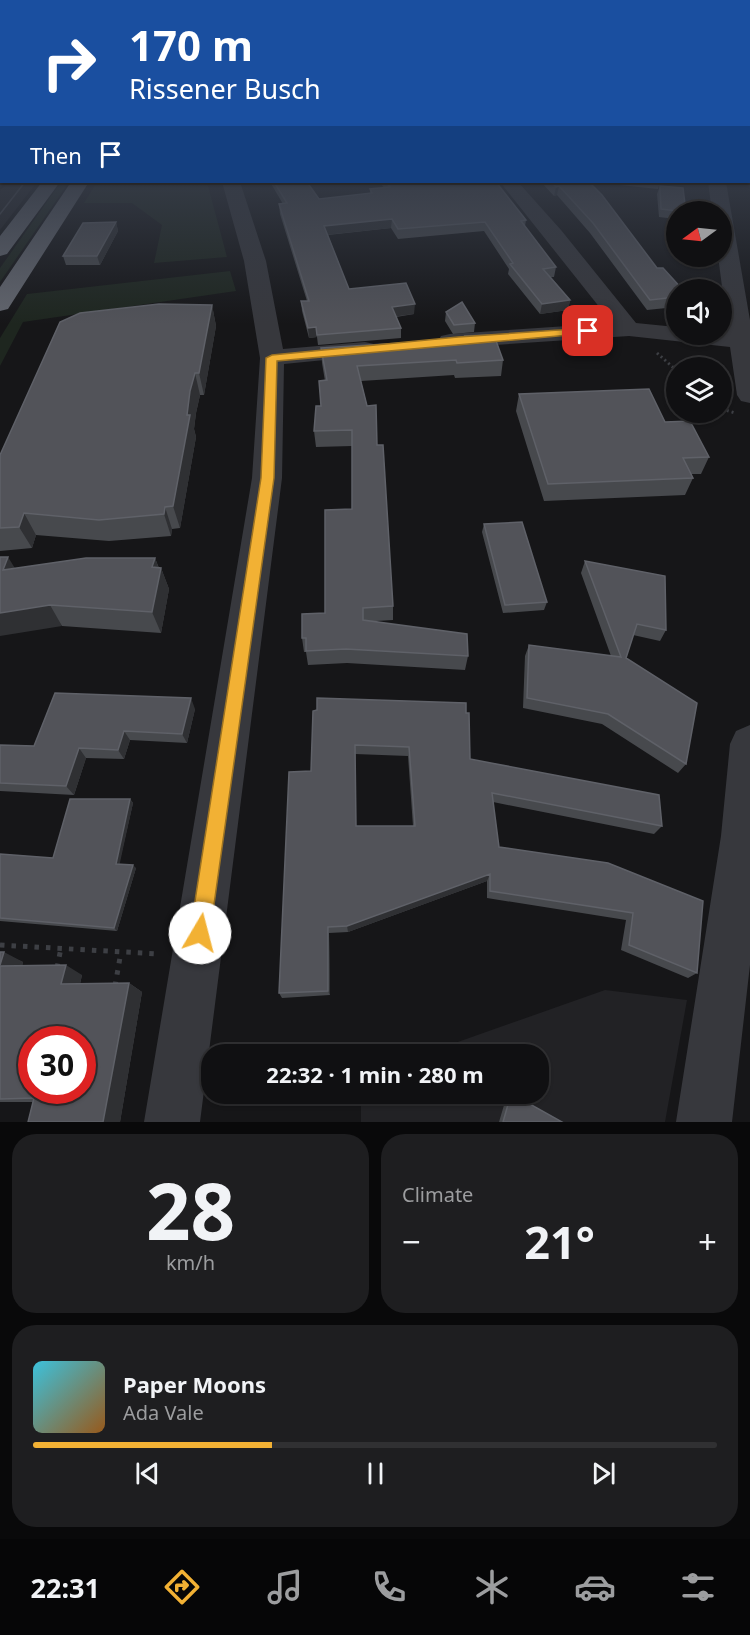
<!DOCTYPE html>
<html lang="en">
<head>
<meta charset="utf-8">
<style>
  :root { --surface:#101012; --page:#1e1e20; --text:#f1f3f6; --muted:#9c9d9f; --line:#303032; --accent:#f2b134 }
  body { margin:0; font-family:"Noto Sans",sans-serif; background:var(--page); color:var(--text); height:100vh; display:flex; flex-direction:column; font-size:22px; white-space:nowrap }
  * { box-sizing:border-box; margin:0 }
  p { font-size:20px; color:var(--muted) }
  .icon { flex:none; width:33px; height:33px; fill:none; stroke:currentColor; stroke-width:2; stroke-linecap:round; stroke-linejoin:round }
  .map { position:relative; height:1122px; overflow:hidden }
  .panel { display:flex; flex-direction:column; gap:12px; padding:12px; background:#09090a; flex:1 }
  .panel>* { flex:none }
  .top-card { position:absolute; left:0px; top:0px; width:750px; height:183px; box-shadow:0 2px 4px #0004,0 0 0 2px var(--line); background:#1a4fa0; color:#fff; overflow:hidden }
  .needle { width:39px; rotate:255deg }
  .controls { position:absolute; left:666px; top:201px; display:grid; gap:12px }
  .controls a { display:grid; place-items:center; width:66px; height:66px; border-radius:50%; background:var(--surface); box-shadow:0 2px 4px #0004,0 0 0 2px var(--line); font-size:30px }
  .speed { position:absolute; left:18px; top:1026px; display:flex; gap:12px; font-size:30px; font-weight:700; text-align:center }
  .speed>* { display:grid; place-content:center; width:78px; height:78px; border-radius:50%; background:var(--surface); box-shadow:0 2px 4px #0004,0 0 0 2px var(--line); line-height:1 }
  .speed .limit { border:9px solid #d22; background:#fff; color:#111 }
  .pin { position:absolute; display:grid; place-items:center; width:51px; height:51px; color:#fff; margin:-26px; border-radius:12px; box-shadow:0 3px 9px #0006 }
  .me { position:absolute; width:66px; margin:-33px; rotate:8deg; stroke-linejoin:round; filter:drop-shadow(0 0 4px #0008) }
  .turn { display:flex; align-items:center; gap:21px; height:126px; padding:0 30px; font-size:27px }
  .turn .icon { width:78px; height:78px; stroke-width:2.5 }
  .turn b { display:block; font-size:42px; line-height:51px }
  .then { display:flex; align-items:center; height:57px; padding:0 30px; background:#0003; gap:12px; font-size:22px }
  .big { font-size:45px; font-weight:700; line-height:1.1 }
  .panel .tile { flex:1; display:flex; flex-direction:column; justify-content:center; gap:9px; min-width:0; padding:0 21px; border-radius:24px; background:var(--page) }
  .panel .dial { align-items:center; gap:0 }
  .dial b { font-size:78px; line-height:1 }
  .song { display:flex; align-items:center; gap:18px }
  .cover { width:72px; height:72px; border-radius:9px; background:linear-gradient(135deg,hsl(190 70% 55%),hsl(30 70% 35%)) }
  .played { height:6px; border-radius:3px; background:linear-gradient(90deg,var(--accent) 35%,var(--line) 35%) }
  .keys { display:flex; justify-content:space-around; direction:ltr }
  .heat { display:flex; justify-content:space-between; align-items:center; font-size:33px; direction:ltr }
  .panel .tiles { flex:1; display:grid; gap:12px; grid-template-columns:1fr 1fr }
  .tile:last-child { grid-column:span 2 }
  .trip { position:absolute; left:201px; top:1044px; width:348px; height:60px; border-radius:24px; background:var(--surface); box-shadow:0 2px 4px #0004,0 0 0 2px var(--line); font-weight:700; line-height:60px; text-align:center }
  .tabs { display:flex; height:96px; justify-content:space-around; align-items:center; background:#060607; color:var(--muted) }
  .tabs .icon { width:42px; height:42px }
  .tabs .on { color:var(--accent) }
  .tabs b { font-size:27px; color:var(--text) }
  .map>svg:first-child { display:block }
  .built { fill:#222225 }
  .green { fill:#1e261f }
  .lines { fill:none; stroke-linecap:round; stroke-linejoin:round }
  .path-far1 { stroke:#3d3f44; stroke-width:3; stroke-dasharray:2 3; stroke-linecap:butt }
  .path { stroke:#3d3f44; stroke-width:5; stroke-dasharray:4.5 7; stroke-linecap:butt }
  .minor { fill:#37383d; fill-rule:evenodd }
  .highway { fill:#63666e; fill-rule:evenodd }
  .tram { stroke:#4a4c52; stroke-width:1.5 }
  .wall { fill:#47494d; fill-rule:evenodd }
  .shaded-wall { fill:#2f3033 }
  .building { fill:#525359; stroke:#5f6168; stroke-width:1.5; fill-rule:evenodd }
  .route { fill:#f2b134; stroke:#9d7322; stroke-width:1.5 }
</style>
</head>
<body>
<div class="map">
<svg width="750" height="1122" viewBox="0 0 750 1122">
  <rect width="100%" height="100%" fill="#161618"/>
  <!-- built -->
  <path class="built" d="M8 182H37L0 230V191Z
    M605 990 687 1000 665 1122H361V1094H538V1054H424Z"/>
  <!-- green -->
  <path class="green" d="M61 182H69L0 282V268Z
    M97 182H207L227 257 154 263 162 225 132 203H84Z
    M230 271 236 291 23 322 0 366V338L27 294Z"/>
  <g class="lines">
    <!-- path-far1 -->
    <path class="path-far1" d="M657 353 676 370
      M722 409 735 413"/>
    <!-- path -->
    <path class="path" d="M0 945 160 954
      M57 968 61 948
      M115 986 121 952"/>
    <!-- minor -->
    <path class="minor" d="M222 182H240L266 261 283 349 365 342 374 344 377 349 374 354 365 356 284 364 282 478 200 1122H144L252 478 260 358 244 261Z
      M500 182H518L561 230 636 323 676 327V334H722V331L728 332 718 256H722V212H712L708 182H726L750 320V403L741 401 737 395 730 347 629 336 450 348 441 346 438 341 441 336 450 334 612 323Z
      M750 725V965L732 1122H676L721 836 730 744 736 731Z"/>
    <!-- highway -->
    <path class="highway" d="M42 182H60L7 254 0 256V236Z
      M71 182H89L8 309 0 311V287Z"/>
    <!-- tram -->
    <path class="tram" d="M0 214 25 182"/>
  </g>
  <!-- wall -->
  <path class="wall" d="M270 182H307L319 199 370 193V189L384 188 380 182H496L526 220 525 226 556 267 554 277H551L570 300 568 310 540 314 508 274 509 269 484 231 398 239 391 228 328 235 349 289 414 314 396 317 401 328V338L318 345 317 337 309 338 302 311 301 301H307L280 214 279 204H283Z
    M541 182H589L657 268 676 290V307L647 310 590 233 557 195 554 196Z
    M611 182H660L658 189 610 184Z
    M660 186 686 212H676V219L659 217 657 194Z
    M116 222 118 231 100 265H66L63 256Z
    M212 305 216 326 204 395H200L196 413 194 429 196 437 180 528 172 529 171 536 109 541 36 535 32 548 0 551V455Z
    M446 312 475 323 474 332 453 334 445 321Z
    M465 336 503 360 501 376 455 378 454 375 361 381 377 445 393 606V620L376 621 468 656 465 670 347 663 308 665 306 652H304L302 638 325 613 352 509V446L316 447 314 431 321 406 325 381 322 363 321 348 465 339Z
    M519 394 665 422 709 457 701 474H691L693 478 685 495 544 501 516 411Z
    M484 524 547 602 544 610 503 613 482 532Z
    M155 558 159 568H161L169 589 161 633 62 626 15 568Z
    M585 561 666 630 660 641 633 635 626 658 686 764 678 773 602 724 523 708 525 656 529 645 611 656 581 573Z
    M195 709 187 743 130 740 124 759 86 758 74 795 0 791V745L34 746Z
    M313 711 466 713 470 759 662 826 654 834 493 802 499 847 608 863 697 973 688 978 621 950 626 920 487 898V881L348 932 329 933 330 995 282 998 279 993 311 771ZM355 754 408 756 413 826H356Z
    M130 799 133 803 119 864 136 868 117 931 0 921V854L53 858Z
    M0 952 23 962 22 966 82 975 80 984 129 983 142 992 120 1122H28L33 1102H0Z
    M510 1094H512L562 1122H499L507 1095Z"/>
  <!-- shaded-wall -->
  <path class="shaded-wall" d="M559 186 557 195 554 196 556 187Z
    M392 219 391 228 325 235 324 226Z
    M116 222 118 231 100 265 97 256Z
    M570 300 568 310 540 314 542 304Z
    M415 304 414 314 391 317 392 307Z
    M212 305 216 326 204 395 199 373Z
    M316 327 317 337 309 338 308 328Z
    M195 373 200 395 196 413 194 429 196 437 180 528 173 506 190 391Z
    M165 507 172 529 171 536 164 514Z
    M24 513 36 535 32 548 19 527Z
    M8 557 21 578 3 570Z
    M155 558 160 572 161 568 169 589 161 633 152 612V567Z
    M50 605 62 626 0 636V613Z
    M191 698 195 709 187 743 182 734Z
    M124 731 130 740 124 759 118 750Z
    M79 748 86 758 74 795 66 786Z
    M130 799 133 803 119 867 116 864Z
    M133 865 136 868 117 931 114 928Z
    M490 874 487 881 348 932 347 926Z
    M328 927 329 933 330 995 328 991Z
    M4 952 23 962 20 976 0 966Z
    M66 965 82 975 78 992 61 984Z
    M129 983 142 992 120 1122H103Z"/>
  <!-- building -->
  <path class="building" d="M274 182H307L319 199 372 193 370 189 390 187 386 182H496L526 220 521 221 556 267 543 269 570 300 542 304 510 264 513 263 485 222 398 229 392 219 324 226 349 289 406 283 415 304 392 307 401 328 317 335 316 327 308 328 301 301H309L279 204 287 203Z
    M551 182H589L602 195 657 268H663L683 290H676V297L650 300 593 223 559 186 556 187Z
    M660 186 683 188 686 212 661 209Z
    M116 222 97 256H63L83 223Z
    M462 302 475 323 454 325 446 312Z
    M159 304 212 305 199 373H195L190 391 187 415H190L173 506 165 507 164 514 99 520 24 513 19 527 0 528V455L60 322 80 313Z
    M488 335 490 338H495L503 360 457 363 456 360 357 366 367 406 376 405 377 445H383L393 606 363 608V620L467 634 468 656 346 649 306 651V638H302V614L325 613V510L352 509V430L314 431 316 406H321L319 381 327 380 321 348 467 339 465 336Z
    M649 389 665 422 690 421 709 457 683 458 693 478 548 484 519 394Z
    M522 522 547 602 505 605 484 524Z
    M0 557H8L3 570 86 558H155L152 567 161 568 152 612 50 605 0 613Z
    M585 561 665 576 666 630 637 624 626 658 697 703 686 764 608 714 527 698 529 645 621 657Z
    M55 693 191 698 182 734 124 731 118 750 79 748 66 786 0 783V745L34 746Z
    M317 698 466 703V713H469L470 759 659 795 662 826 492 793 499 847 608 863 703 901 697 973 629 945 633 913 490 891V874L347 926 328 927V991L279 993 289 772 311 771 313 711 317 710ZM355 745 409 747 415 826H356Z
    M70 799H130L116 864 133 865 114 928 0 918V854L53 858Z
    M0 952H4L0 965Z
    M66 965 61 984 129 983 103 1122H28L34 1098 0 1099V966ZM32 1040H82V1090H32Z
    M511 1094H512L562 1122H503Z"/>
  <!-- sky -->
  <linearGradient id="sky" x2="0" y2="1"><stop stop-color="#0c0c0d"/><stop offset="0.52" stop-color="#363c48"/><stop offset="1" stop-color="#363c48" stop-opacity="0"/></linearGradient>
  <rect width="750" height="324" fill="url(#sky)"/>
  <!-- route -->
  <path class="route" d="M588 328 591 329V333L277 361 274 478 210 933 207 940 200 943 193 940 190 933 261 478 266 358 272 355 458 337Z"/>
</svg>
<div class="controls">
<a><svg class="needle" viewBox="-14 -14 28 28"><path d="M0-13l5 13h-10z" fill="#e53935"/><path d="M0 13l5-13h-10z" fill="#9c9d9f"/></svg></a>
<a><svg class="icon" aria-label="sound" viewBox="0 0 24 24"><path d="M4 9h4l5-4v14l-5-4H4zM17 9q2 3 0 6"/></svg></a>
<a><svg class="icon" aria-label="layers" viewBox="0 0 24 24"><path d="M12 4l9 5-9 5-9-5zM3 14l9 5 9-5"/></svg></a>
</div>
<div class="speed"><div class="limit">30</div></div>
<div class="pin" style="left:588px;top:331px;background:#d93025"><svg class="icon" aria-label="arrive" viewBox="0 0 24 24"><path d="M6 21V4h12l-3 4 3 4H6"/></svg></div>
<svg class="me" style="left:200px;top:933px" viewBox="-20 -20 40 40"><circle r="19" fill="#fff"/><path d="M0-13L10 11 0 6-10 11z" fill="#f2b134"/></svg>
<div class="trip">22:32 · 1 min · 280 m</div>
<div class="top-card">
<div class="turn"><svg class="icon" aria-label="right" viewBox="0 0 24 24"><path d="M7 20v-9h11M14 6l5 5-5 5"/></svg><div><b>170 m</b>Rissener Busch</div></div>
<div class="then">Then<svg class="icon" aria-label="arrive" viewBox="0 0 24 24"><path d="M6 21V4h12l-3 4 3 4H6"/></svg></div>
</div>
</div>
<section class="panel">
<div class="tiles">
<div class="tile dial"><b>28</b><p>km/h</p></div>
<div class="tile"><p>Climate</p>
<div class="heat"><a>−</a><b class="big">21°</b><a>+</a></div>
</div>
<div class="tile">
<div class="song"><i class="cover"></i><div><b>Paper Moons</b><p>Ada Vale</p></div></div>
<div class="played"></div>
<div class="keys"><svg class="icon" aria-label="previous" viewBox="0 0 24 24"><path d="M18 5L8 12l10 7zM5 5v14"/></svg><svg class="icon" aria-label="pause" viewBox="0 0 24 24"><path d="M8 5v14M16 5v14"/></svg><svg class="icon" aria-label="next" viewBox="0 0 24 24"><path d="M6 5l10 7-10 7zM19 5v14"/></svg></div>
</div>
</div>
</section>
<nav class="tabs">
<b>22:31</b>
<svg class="icon on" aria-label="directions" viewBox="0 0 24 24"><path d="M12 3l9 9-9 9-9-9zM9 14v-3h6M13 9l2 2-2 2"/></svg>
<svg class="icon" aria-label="music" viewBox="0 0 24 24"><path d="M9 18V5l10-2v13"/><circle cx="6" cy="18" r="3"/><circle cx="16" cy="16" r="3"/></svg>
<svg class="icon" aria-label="phone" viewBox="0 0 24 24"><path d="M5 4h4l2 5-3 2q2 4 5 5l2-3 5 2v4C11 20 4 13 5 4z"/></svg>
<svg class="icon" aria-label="climate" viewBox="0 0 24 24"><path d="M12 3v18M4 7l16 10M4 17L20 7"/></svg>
<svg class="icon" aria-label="car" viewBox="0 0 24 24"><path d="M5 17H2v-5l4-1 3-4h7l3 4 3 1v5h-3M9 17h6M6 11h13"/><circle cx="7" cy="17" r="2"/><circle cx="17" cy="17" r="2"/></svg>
<svg class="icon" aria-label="filters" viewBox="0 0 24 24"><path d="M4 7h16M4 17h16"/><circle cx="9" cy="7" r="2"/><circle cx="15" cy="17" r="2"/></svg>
</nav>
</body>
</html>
